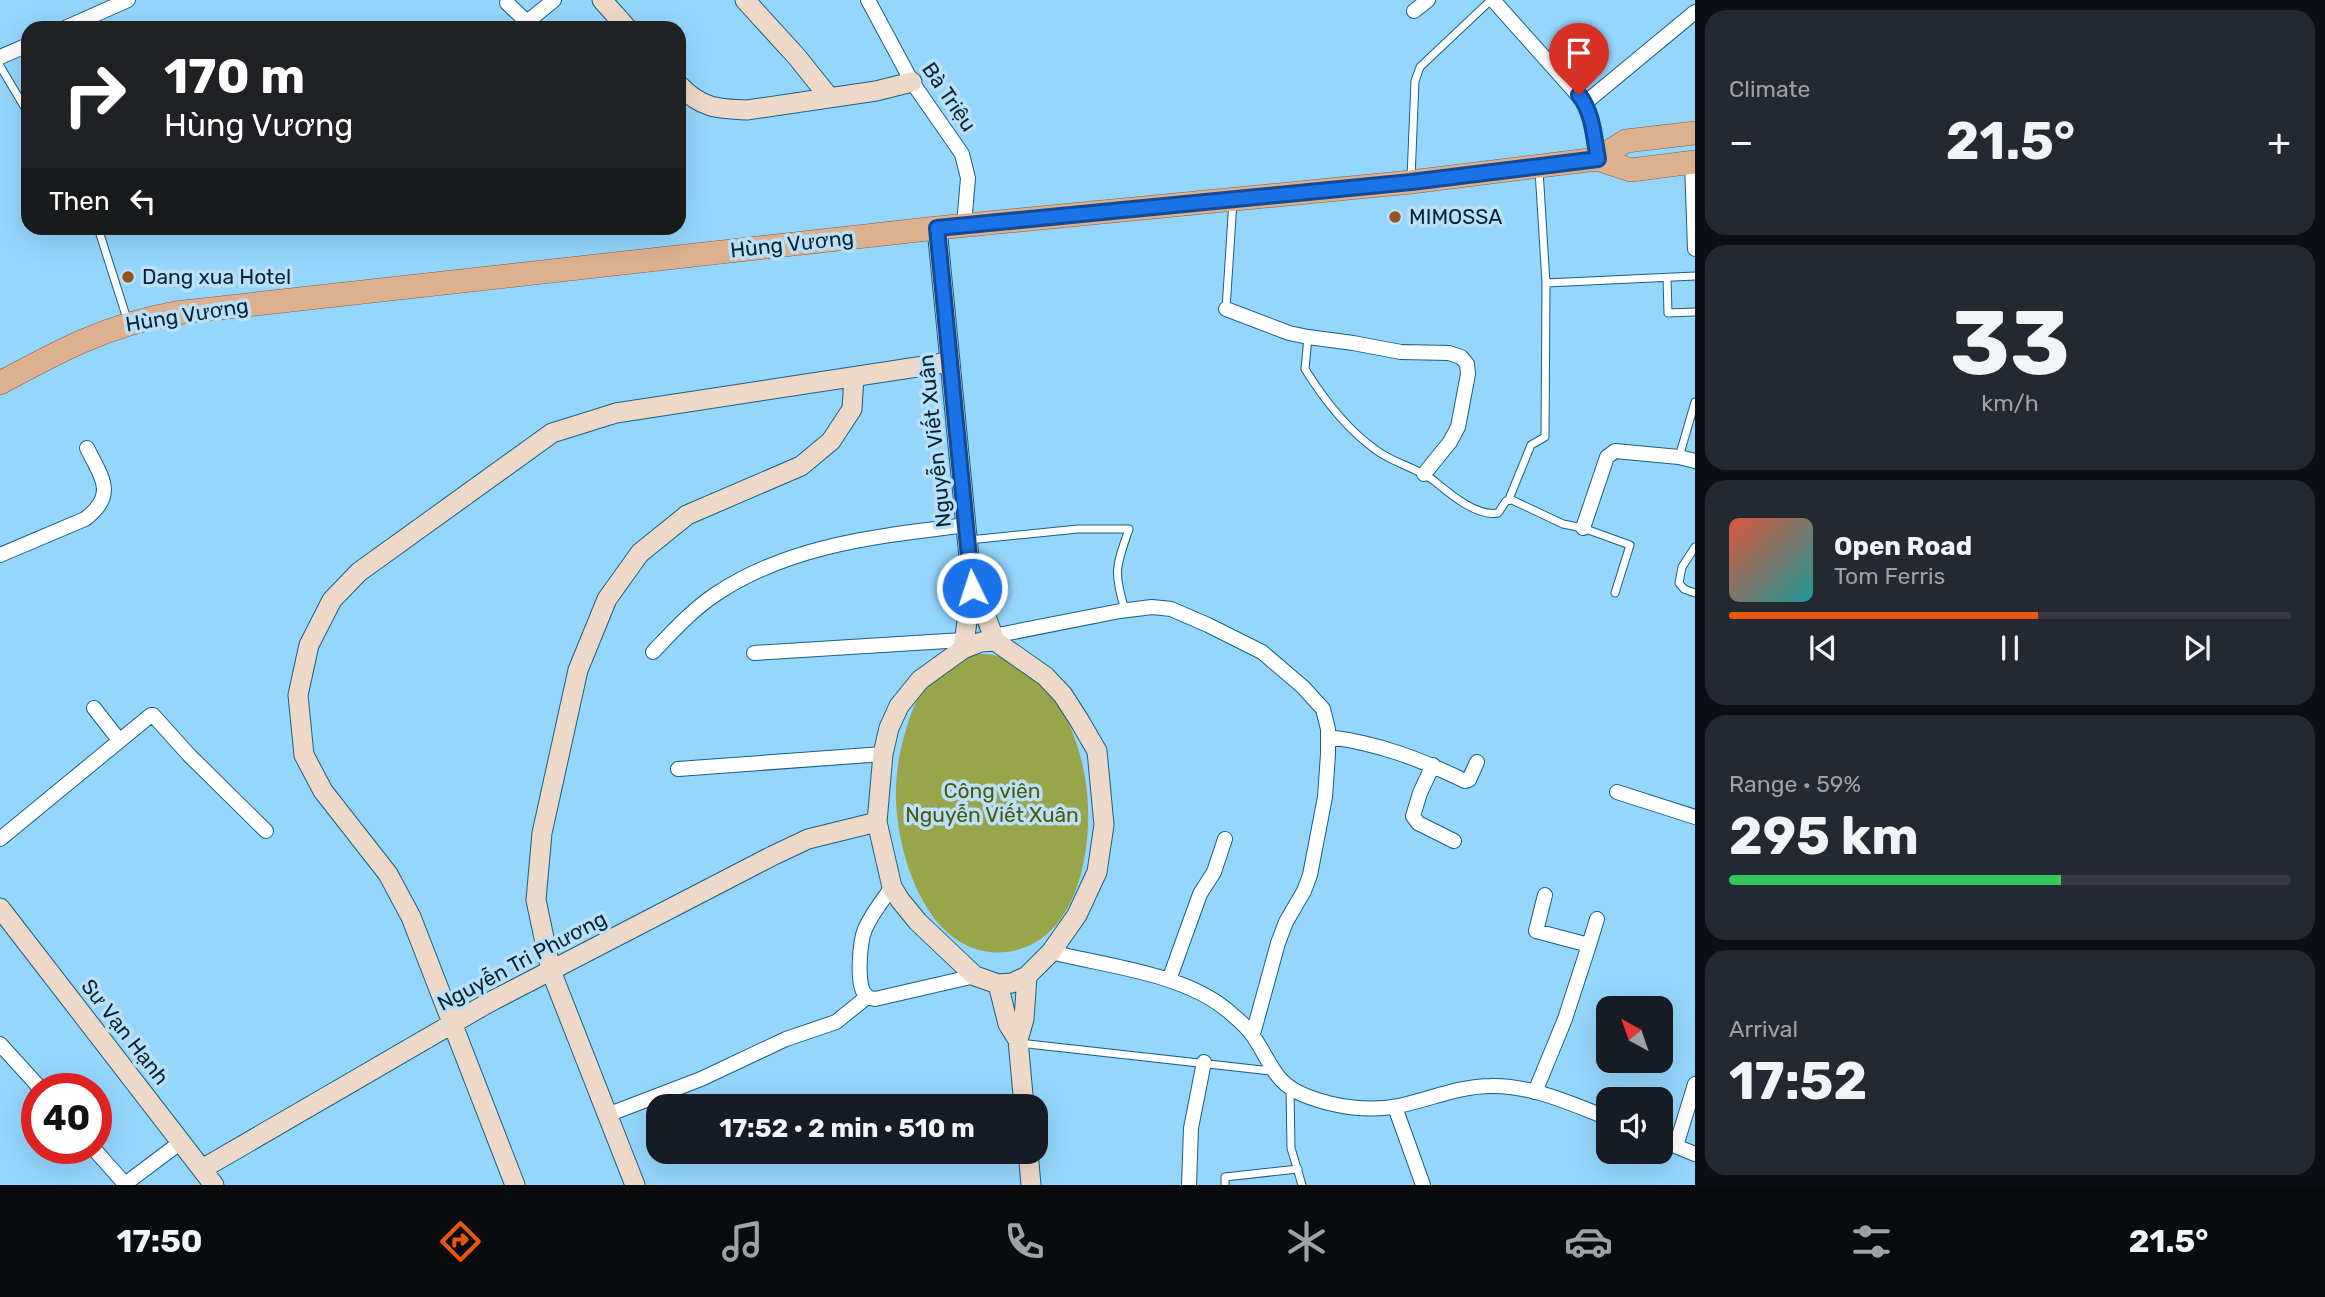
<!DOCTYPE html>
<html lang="en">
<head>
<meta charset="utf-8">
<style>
  :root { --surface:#171b24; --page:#242831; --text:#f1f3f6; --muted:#9ea1a6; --line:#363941; --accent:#ea580c }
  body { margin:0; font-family:Rubik,sans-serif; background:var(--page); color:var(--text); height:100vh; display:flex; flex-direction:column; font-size:26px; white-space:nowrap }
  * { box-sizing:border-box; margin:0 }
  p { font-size:23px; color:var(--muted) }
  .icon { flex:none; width:38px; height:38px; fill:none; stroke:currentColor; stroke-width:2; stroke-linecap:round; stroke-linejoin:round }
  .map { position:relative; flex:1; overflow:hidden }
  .details { display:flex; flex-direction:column; gap:10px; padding:10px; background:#0d0f14; width:630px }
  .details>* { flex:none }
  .banner { position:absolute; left:21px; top:21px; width:665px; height:214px; border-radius:21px; box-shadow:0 7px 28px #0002; background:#202124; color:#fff; overflow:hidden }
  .needle { width:46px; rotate:320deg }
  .controls { position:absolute; left:1596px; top:996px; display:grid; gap:14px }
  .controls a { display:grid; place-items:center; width:77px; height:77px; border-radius:14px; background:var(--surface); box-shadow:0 7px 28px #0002; font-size:35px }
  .speed { position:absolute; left:21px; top:1073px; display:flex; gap:14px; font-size:35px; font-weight:700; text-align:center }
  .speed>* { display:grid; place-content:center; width:91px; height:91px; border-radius:50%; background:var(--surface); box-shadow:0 7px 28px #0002; line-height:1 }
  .speed .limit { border:10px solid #d22; background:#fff; color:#111 }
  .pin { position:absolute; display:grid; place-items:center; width:60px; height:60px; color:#fff; margin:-72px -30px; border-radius:50% 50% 50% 0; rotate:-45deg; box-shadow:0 0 7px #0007 }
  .pin .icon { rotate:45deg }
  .me { position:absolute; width:77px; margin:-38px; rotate:356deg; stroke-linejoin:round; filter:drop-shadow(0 0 5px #0008) }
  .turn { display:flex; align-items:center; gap:24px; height:147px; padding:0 28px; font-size:32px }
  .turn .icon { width:91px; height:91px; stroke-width:2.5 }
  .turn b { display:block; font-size:49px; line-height:60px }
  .then { display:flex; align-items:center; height:66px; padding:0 28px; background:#0003; gap:14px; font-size:26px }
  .big { font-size:52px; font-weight:700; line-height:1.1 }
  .details .widget { flex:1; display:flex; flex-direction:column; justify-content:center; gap:10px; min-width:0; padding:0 24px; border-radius:21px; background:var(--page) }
  .details .dial { align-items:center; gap:0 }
  .dial b { font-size:91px; line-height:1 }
  .song { display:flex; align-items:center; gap:21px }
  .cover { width:84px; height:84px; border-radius:10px; background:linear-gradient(135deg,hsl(10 70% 55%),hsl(180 70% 35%)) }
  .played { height:7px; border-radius:4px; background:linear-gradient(90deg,var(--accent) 55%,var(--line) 55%) }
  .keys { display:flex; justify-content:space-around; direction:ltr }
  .heat { display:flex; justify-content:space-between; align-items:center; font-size:38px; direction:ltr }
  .charge { height:10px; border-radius:5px; background:linear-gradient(90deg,#34c759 59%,var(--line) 0) }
  .trip { position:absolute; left:646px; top:1094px; width:402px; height:70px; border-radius:21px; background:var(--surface); box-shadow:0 7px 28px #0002; font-weight:700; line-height:70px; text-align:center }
  .dock { display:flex; height:112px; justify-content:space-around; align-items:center; background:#090b0e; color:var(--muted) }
  .dock .icon { width:49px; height:49px }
  .dock .active { color:var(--accent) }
  .dock b { font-size:32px; color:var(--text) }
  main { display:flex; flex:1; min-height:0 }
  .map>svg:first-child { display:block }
  .green { fill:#99a54a }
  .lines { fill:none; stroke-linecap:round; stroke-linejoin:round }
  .lane-casing { stroke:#1b5f81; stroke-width:9 }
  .street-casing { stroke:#1b5f81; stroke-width:16 }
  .secondary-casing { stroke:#1b5f81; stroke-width:21 }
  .primary-casing { stroke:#845d3e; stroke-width:24 }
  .lane { stroke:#fff; stroke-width:7 }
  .street { stroke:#fff; stroke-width:14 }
  .secondary { stroke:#eed8c7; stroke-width:19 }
  .primary { stroke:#ddb08f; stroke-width:23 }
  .route-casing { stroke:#114b97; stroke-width:18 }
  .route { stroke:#1a73e8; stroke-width:12 }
  .poi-dot { fill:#965520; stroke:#bae0f7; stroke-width:2.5 }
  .labels { text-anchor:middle; stroke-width:7; stroke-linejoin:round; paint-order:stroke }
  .street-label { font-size:21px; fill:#082332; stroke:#bae0f7 }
  .poi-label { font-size:21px; fill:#082332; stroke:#bae0f7; text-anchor:start }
  .park-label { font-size:21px; fill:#4f5708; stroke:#bae0f7 }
</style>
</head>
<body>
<main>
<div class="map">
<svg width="1695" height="1185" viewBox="0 0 1695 1185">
  <rect width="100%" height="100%" fill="#95d6fd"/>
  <!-- green -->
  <path class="green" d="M980 654C1003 654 1009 661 1027 674 1033 679 1042 684 1048 690 1071 717 1084 759 1087 793 1093 851 1077 944 1006 952 928 960 895 853 896 792 896 765 902 739 911 714 915 705 919 693 925 686 931 680 941 675 947 671 958 663 967 656 980 654Z"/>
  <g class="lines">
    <!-- lane casing -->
    <g class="lane-casing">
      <path id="lane" d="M0 66 28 113
        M1411 178 1415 81 1420 67 1491 0
        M98 228 128 322
        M1667 278 1668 313 1695 312
        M1546 283 1695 276
        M1226 309 1233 201
        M1308 337 1305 369C1323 398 1348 430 1376 450 1393 463 1415 467 1433 480 1449 493 1476 517 1498 513L1506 501 1512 500 1563 524 1583 528 1630 545 1615 593
        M1679 457 1695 402
        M1509 499 1531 445 1545 437 1546 283 1539 170
        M969 540 1078 529H1129C1116 567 1113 571 1125 610
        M1695 547 1682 567 1679 583 1684 589 1695 593
        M1019 1043 1271 1071
        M1290 1088 1291 1148 1302 1185
        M1225 1185V1177L1298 1169"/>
    </g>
    <!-- street casing -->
    <g class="street-casing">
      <path id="street" d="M868 0 912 82 962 154 968 178 964 225
        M1493 0 1585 103 1591 120 1597 159
        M507 3 527 22
        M1414 11 1428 0
        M65 28 128 0
        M533 28 527 22 554 0
        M0 57 28 45
        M1585 103 1695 12
        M1692 162 1695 249
        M1226 309 1289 333 1308 337 1353 343 1401 352 1449 353 1461 357 1467 364 1468 374 1458 427 1450 442 1424 474
        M1583 528 1607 457 1615 451 1679 457 1695 461
        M0 555 85 519C117 495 102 478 87 448
        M993 636 1120 611 1152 607 1171 609 1208 625 1262 652 1303 687 1323 709 1328 729V754L1325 797 1310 875 1304 891 1286 922 1278 943 1253 1034
        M653 652C672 632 692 610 716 594 791 544 880 536 967 525
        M754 653 963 640
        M94 708 119 740
        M1328 737C1378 743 1420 759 1465 781L1469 780 1477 762
        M1433 765 1420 793 1413 816 1418 823 1454 841
        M678 769 883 754
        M1617 792 1695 817
        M0 839 151 715H153L189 755 266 831
        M892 887C883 900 872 913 865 929 860 941 856 985 865 994 868 998 870 998 875 999L975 976
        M1589 945 1597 919
        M1051 952C1106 966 1182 973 1227 1010 1235 1017 1247 1026 1253 1036 1272 1063 1273 1084 1309 1097 1336 1107 1369 1112 1398 1106 1428 1100 1459 1086 1491 1086 1531 1085 1572 1104 1608 1118
        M1169 980 1200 894 1214 872 1225 839
        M0 1044 40 1088
        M1535 1092 1565 1019 1589 945 1536 931 1545 895
        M1395 1107 1423 1185
        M607 1115 701 1079 786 1039 836 1022 867 997
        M1661 1140 1695 1154
        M1676 1146 1695 1084
        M93 1148 125 1184 181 1142
        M1189 1185 1191 1128 1204 1062"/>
    </g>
    <!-- secondary casing -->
    <g class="secondary-casing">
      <path id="secondary" d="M602 0 627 28
        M745 0 797 57 829 97
        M679 85C701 108 717 109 747 110L876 91 912 82
        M937 228 972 588 963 649
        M972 588 981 603 995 641
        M995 641 1045 676 1063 695 1079 720 1097 751 1104 825 1097 872 1077 915 1051 952 1027 976 1012 983 998 984 975 976 918 922 900 900 892 887 877 822 883 754 889 728 899 706 920 680 963 649 981 642Z
        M0 908 214 1185
        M998 984 1008 1024 1018 1040 1024 1106
        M1018 1040 1024 1019 1027 976
        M1028 1152 1031 1185
        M202 1169 488 1003 772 856 808 839 877 822
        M515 1185 411 917 388 874 323 791 304 755 298 695 309 645 332 600 359 572 552 433 616 413 950 362
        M635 1185 551 971 536 900 542 833 578 670 607 599 640 553 687 515 801 466 831 441 852 409 854 377"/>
    </g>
    <!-- primary casing -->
    <g class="primary-casing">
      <path id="primary" d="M1597 159 1626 141 1695 133
        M0 383C61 350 105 326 175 313L937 228 1411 182 1597 159 1631 170 1695 162"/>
    </g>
    <!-- lane -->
    <use href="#lane" class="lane"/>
    <!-- street -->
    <use href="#street" class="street"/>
    <!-- secondary -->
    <use href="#secondary" class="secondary"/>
    <!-- primary -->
    <use href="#primary" class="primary"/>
  </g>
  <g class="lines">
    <!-- route casing -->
    <g class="route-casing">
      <path id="route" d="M972 588 937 228 1411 182 1598 159C1594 137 1593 113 1579 95"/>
    </g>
    <!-- route -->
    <use href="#route" class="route"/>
  </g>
  <!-- markers -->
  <g class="poi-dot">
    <circle cx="1395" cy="217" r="7"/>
    <circle cx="128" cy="277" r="7"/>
  </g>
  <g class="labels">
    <!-- street labels -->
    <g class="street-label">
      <text transform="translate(949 97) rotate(56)" y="7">Bà Triệu</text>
      <text transform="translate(792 244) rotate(-6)" y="7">Hùng Vương</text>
      <text transform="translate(187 315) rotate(-9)" y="7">Hùng Vương</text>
      <text transform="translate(935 441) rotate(-96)" y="7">Nguyễn Viết Xuân</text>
      <text transform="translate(522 961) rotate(-28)" y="7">Nguyễn Tri Phương</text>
      <text transform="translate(125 1032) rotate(52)" y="7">Sư Vạn Hạnh</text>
    </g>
    <!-- poi labels -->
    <g class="poi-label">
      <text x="1409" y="224">MIMOSSA</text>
      <text x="142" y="284">Dang xua Hotel</text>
    </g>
    <!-- park labels -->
    <g class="park-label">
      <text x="992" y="798">Công viên<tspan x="992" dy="24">Nguyễn Viết Xuân</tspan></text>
    </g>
  </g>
</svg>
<div class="controls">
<a><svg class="needle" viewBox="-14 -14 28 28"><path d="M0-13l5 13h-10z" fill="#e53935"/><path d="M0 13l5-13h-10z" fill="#9ea1a6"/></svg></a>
<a><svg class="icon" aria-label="sound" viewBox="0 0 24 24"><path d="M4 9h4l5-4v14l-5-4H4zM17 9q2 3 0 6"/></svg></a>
</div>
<div class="speed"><div class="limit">40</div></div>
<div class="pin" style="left:1579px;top:95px;background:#d93025"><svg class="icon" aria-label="arrive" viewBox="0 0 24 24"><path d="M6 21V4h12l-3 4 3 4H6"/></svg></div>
<svg class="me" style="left:972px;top:588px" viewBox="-20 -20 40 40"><circle r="17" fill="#1a73e8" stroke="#fff" stroke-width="3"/><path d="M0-11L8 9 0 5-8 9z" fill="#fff"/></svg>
<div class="trip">17:52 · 2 min · 510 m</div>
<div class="banner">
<div class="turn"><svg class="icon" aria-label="right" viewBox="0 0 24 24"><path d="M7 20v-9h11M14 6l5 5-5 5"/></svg><div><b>170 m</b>Hùng Vương</div></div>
<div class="then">Then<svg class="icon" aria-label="left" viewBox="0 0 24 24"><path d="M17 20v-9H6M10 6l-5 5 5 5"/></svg></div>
</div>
</div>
<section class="details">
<div class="widget"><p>Climate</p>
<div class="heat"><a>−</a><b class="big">21.5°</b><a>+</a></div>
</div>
<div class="widget dial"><b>33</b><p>km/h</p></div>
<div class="widget">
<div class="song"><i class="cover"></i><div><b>Open Road</b><p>Tom Ferris</p></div></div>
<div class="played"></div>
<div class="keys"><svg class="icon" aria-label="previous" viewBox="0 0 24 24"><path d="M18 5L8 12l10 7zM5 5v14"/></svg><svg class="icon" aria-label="pause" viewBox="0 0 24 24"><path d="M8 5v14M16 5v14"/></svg><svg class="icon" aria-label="next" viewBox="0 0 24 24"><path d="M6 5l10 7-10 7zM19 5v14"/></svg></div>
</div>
<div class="widget"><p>Range · 59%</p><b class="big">295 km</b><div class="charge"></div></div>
<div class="widget"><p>Arrival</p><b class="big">17:52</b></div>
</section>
</main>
<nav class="dock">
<b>17:50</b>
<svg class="icon active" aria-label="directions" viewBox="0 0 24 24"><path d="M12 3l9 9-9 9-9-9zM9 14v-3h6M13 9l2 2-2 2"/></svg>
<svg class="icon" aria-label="music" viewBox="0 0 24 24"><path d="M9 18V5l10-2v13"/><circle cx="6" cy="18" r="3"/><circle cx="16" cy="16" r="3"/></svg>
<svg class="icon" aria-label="phone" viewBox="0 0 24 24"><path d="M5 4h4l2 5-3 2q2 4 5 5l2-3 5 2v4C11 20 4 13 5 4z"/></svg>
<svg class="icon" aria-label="climate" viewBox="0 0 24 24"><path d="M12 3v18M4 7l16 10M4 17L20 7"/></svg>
<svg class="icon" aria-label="car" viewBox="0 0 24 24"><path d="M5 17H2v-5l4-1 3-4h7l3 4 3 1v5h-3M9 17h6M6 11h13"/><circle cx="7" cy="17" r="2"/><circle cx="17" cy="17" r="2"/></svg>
<svg class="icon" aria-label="filters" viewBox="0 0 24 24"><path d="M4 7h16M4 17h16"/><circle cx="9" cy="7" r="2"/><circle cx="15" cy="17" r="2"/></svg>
<b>21.5°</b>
</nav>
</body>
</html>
